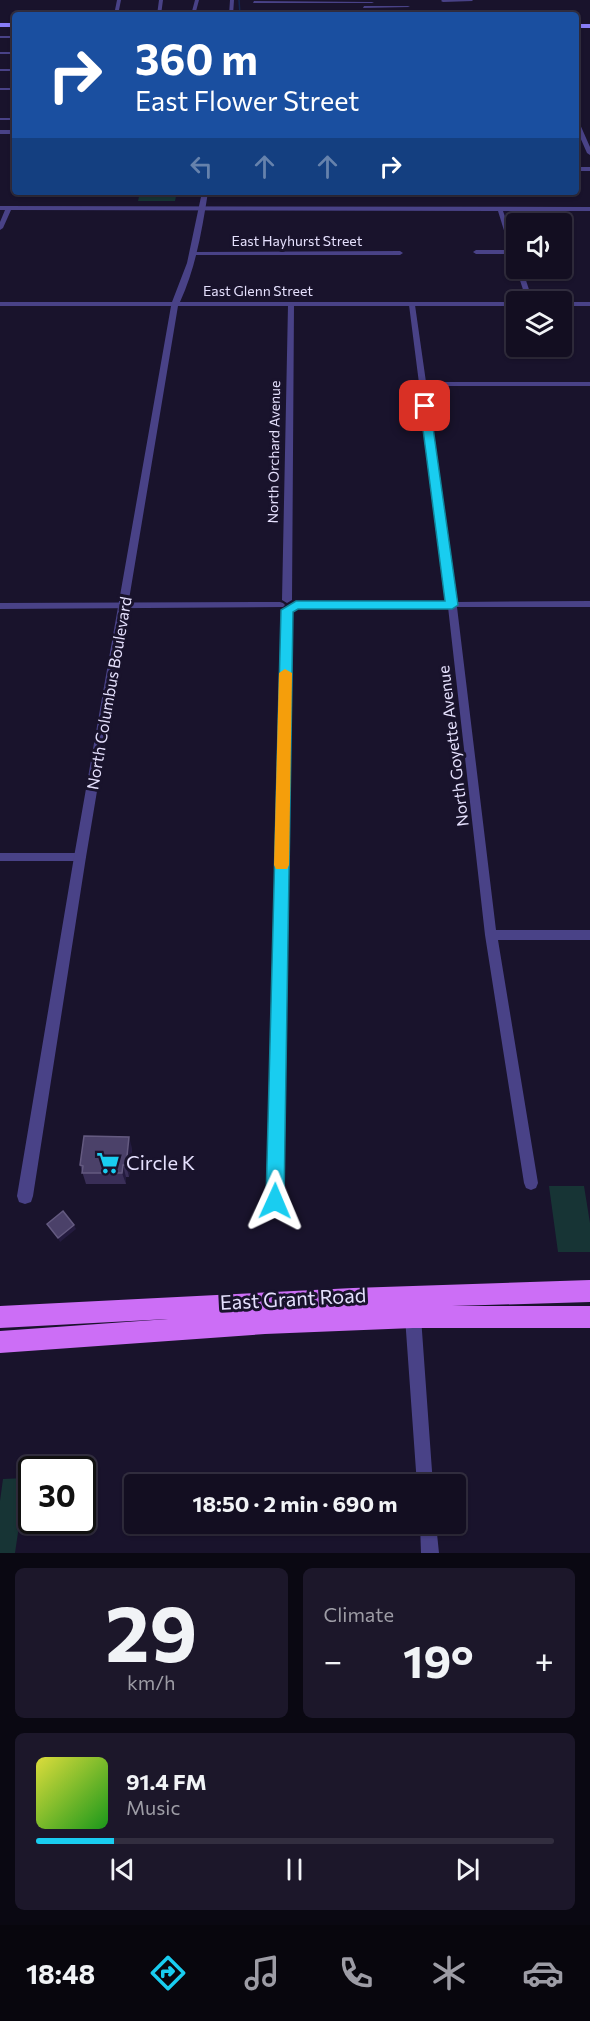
<!DOCTYPE html>
<html lang="en">
<head>
<meta charset="utf-8">
<style>
  :root { --surface:#130e21; --page:#1c172a; --text:#f1f3f6; --muted:#9d9ca5; --line:#322e3f; --accent:#19cdf0 }
  body { margin:0; font-family:Commissioner,sans-serif; background:var(--page); color:var(--text); height:100vh; display:flex; flex-direction:column; font-size:22px; white-space:nowrap }
  * { box-sizing:border-box; margin:0 }
  p { font-size:20px; color:var(--muted) }
  .icon { flex:none; width:33px; height:33px; fill:none; stroke:currentColor; stroke-width:2; stroke-linecap:round; stroke-linejoin:round }
  .map { position:relative; height:1553px; overflow:hidden }
  .drawer { display:flex; flex-direction:column; gap:15px; padding:15px; background:#0a0812; flex:1 }
  .drawer>* { flex:none }
  .banner { position:absolute; left:12px; top:12px; width:567px; height:183px; border-radius:6px; box-shadow:0 2px 4px #0004,0 0 0 2px var(--line); background:#1a4fa0; color:#fff; overflow:hidden }
  .fabs { position:absolute; left:506px; top:213px; display:grid; gap:12px }
  .fabs a { display:grid; place-items:center; width:66px; height:66px; border-radius:6px; background:var(--surface); box-shadow:0 2px 4px #0004,0 0 0 2px var(--line); font-size:30px }
  .speed { position:absolute; left:18px; top:1456px; display:flex; gap:12px; font-size:30px; font-weight:700; text-align:center }
  .speed>* { display:grid; place-content:center; width:78px; height:78px; border-radius:50%; background:var(--surface); box-shadow:0 2px 4px #0004,0 0 0 2px var(--line); line-height:1 }
  .speed .limit { border:3px solid #111; border-radius:9px; background:#fff; color:#111 }
  .pin { position:absolute; display:grid; place-items:center; width:51px; height:51px; color:#fff; margin:-26px; border-radius:12px; box-shadow:0 3px 9px #0006 }
  .me { position:absolute; width:66px; margin:-33px; rotate:1deg; stroke-linejoin:round; filter:drop-shadow(0 0 4px #0008) }
  .turn { display:flex; align-items:center; gap:21px; height:126px; padding:0 24px; font-size:27px }
  .turn .icon { width:78px; height:78px; stroke-width:2.5 }
  .turn b { display:block; font-size:42px; line-height:51px }
  .lanes { display:flex; align-items:center; height:57px; padding:0 24px; background:#0003; justify-content:center; gap:30px; direction:ltr }
  .lanes .off { opacity:.35 }
  .big { font-size:45px; font-weight:700; line-height:1.1 }
  .drawer .tile { flex:1; display:flex; flex-direction:column; justify-content:center; gap:9px; min-width:0; padding:0 21px; border-radius:9px; background:var(--page) }
  .drawer .dial { align-items:center; gap:0 }
  .dial b { font-size:78px; line-height:1 }
  .song { display:flex; align-items:center; gap:18px }
  .cover { width:72px; height:72px; border-radius:9px; background:linear-gradient(135deg,hsl(60 70% 55%),hsl(120 70% 35%)) }
  .played { height:6px; border-radius:3px; background:linear-gradient(90deg,var(--accent) 15%,var(--line) 15%) }
  .keys { display:flex; justify-content:space-around; direction:ltr }
  .heat { display:flex; justify-content:space-between; align-items:center; font-size:33px; direction:ltr }
  .drawer .tiles { flex:1; display:grid; gap:15px; grid-template-columns:1fr 1fr }
  .tile:last-child { grid-column:span 2 }
  .trip { position:absolute; left:124px; top:1474px; width:342px; height:60px; border-radius:6px; background:var(--surface); box-shadow:0 2px 4px #0004,0 0 0 2px var(--line); font-weight:700; line-height:60px; text-align:center }
  .tabs { display:flex; height:96px; justify-content:space-around; align-items:center; background:#08060d; color:var(--muted) }
  .tabs .icon { width:42px; height:42px }
  .tabs .on { color:var(--accent) }
  .tabs b { font-size:27px; color:var(--text) }
  .map>svg:first-child { display:block }
  .green { fill:#173435 }
  .lines { fill:none; stroke-linecap:round; stroke-linejoin:round }
  .stream { stroke:#132650; stroke-width:1.5 }
  .minor { fill:#494287; fill-rule:evenodd }
  .tertiary { fill:#494287; fill-rule:evenodd }
  .secondary { fill:#887df7; fill-rule:evenodd }
  .primary { fill:#cc6ef6; fill-rule:evenodd }
  .wall { fill:#392e57 }
  .shaded-wall { fill:#241b3f }
  .building { fill:#4b4169; stroke:#645a80; stroke-width:1.5 }
  .route { fill:#19cdf0; stroke:#10859c; stroke-width:1.5 }
  .slow { fill:#f59e0b }
  .labels { text-anchor:middle; stroke-width:6; stroke-linejoin:round; paint-order:stroke }
  .far-street-label { font-size:14px; fill:#e5e0fd; stroke:#19132c }
  .street-label { font-size:16px; fill:#e5e0fd; stroke:#19132c }
  .near-poi-label { font-size:20px; fill:#e5e0fd; stroke:#19132c; text-anchor:start }
  .near-street-label { font-size:20px; fill:#e5e0fd; stroke:#19132c }
</style>
</head>
<body>
<div class="map">
<svg width="590" height="1553" viewBox="0 0 590 1553">
  <rect width="100%" height="100%" fill="#19132c"/>
  <!-- green -->
  <path class="green" d="M140 192H177L175 201H138Z
    M549 1186H584L590 1223V1252H558Z
    M26 1478 15 1553H0V1501L3 1479Z"/>
  <g class="lines">
    <!-- stream -->
    <path class="stream" d="M239 0 240 14"/>
    <!-- minor -->
    <path class="minor" d="M117 0H121L118 15H114Z
      M159 0H163L161 15H157Z
      M195 0H199L195 15H191Z
      M442 0H472L473 1 443 2 441 1Z
      M254 1 372 2 374 3H253Z
      M364 6H408L410 7 363 8Z
      M446 10 471 12 408 14 445 12Z
      M253 12 343 13 345 14 246 15Z
      M0 36H15V38H0Z
      M0 52H15V54H0Z
      M0 69H15V71H0Z
      M0 88H15V90H0Z
      M0 118H15V120H0Z
      M576 120 579 122 590 147V155L587 153 576 128Z
      M0 130H15V134H0Z
      M576 167H590V171H576Z
      M0 206 590 207V211H503L516 249V260L514 259 512 254H476L473 252 476 250H510L498 211 11 210 3 228 0 230V222L5 210H0Z
      M195 252 400 251 403 253 400 255H193V253Z
      M516 268H522L533 302H527Z
      M291 303 294 305 292 600 287 603 282 600 288 305Z
      M412 303 415 305 426 382H590V386H426L456 602 590 601V607H457L496 930H590V940H498L538 1183 536 1188 531 1190 526 1188 524 1183 485 935 448 607 296 608 291 605 296 602H447L409 305Z
      M280 602 283 603 285 605 283 607 0 609V603Z
      M287 607 292 610 282 1201 280 1206 275 1208 270 1206 268 1201 282 610Z
      M0 853H80L84 854 86 857 84 860 80 861H0Z
      M413 1309 418 1312 421 1317 433 1485H417L405 1317 408 1312Z
      M420 1524H436L439 1553H421Z"/>
    <!-- tertiary -->
    <path class="tertiary" d="M230 0H234L233 15H229Z
      M202 192H208C202 230 196 267 180 302H516V306H178L86 857 33 1196 31 1202 25 1204 19 1202 17 1196 74 857 171 306H0V302H172L187 263Z
      M561 302H590V306H561Z"/>
    <!-- secondary -->
    <path class="secondary" d="M0 23H15V27H0Z
      M576 24H590V28H576Z"/>
    <!-- primary -->
    <path class="primary" d="M590 1280V1302L452 1306H590V1328H413L265 1334 0 1353V1331L168 1319 0 1328V1306L353 1288Z"/>
  </g>
  <!-- wall -->
  <path class="wall" d="M132 1148 129 1177H126V1184H86L80 1165Z"/>
  <!-- shaded-wall -->
  <path class="shaded-wall" d="M129 1137 132 1148 129 1177 126 1165Z
    M123 1165 126 1177V1184L122 1173Z
    M74 1225 76 1229 60 1242 58 1238Z"/>
  <!-- building -->
  <path class="building" d="M84 1136 129 1137 126 1165H123L122 1173H82L83 1166 80 1165Z
    M63 1211 74 1225 58 1238 47 1224Z"/>
  <!-- route -->
  <path class="route" d="M425 403 430 406 458 605 452 609H298L293 612 284 1201 281 1207 275 1210 268 1207 266 1201 281 610 296 601H445L420 406Z"/>
  <!-- slow -->
  <path class="slow" d="M285 669 292 673 289 865 287 869H276L274 865 279 673Z"/>
  <!-- icons -->
  <defs>
    <g id="supermarket-bare" transform="scale(1.8)"><path d="M-6-5.5h2.5l.6 2H6L4.5 2H-2.5L-4.4-4H-6ZM-1.5 3.2a1.3 1.3 0 1 0 .1 0ZM3 3.2a1.3 1.3 0 1 0 .1 0Z" fill="#19cdf0" stroke="#19132c" stroke-width="2.5" paint-order="stroke"/></g>
  </defs>
  <g fill-rule="evenodd">
    <use href="#supermarket-bare" x="108" y="1163"/>
  </g>
  <g class="labels">
    <!-- far-street labels -->
    <g class="far-street-label">
      <text x="297" y="246">East Hayhurst Street</text>
      <text x="258" y="296">East Glenn Street</text>
      <text transform="translate(274 452) rotate(-89)" y="5">North Orchard Avenue</text>
    </g>
    <!-- street labels -->
    <g class="street-label">
      <text transform="translate(109 693) rotate(-80)" y="6">North Columbus Boulevard</text>
      <text transform="translate(453 746) rotate(-97)" y="6">North Goyette Avenue</text>
    </g>
    <!-- near-poi labels -->
    <g class="near-poi-label">
      <text x="126" y="1170">Circle K</text>
    </g>
    <!-- near-street labels -->
    <g class="near-street-label">
      <text transform="translate(293 1299) rotate(-3)" y="7">East Grant Road</text>
    </g>
  </g>
</svg>
<div class="fabs">
<a><svg class="icon" aria-label="sound" viewBox="0 0 24 24"><path d="M4 9h4l5-4v14l-5-4H4zM17 9q2 3 0 6"/></svg></a>
<a><svg class="icon" aria-label="layers" viewBox="0 0 24 24"><path d="M12 4l9 5-9 5-9-5zM3 14l9 5 9-5"/></svg></a>
</div>
<div class="speed"><div class="limit">30</div></div>
<div class="pin" style="left:425px;top:406px;background:#d93025"><svg class="icon" aria-label="arrive" viewBox="0 0 24 24"><path d="M6 21V4h12l-3 4 3 4H6"/></svg></div>
<svg class="me" style="left:275px;top:1201px" viewBox="-20 -20 40 40"><path d="M0-17L14 15 0 8-14 15z" fill="#19cdf0" stroke="#fff" stroke-width="4"/></svg>
<div class="trip">18:50 · 2 min · 690 m</div>
<div class="banner">
<div class="turn"><svg class="icon" aria-label="right" viewBox="0 0 24 24"><path d="M7 20v-9h11M14 6l5 5-5 5"/></svg><div><b>360 m</b>East Flower Street</div></div>
<div class="lanes"><svg class="icon off" aria-label="left" viewBox="0 0 24 24"><path d="M17 20v-9H6M10 6l-5 5 5 5"/></svg><svg class="icon off" aria-label="ahead" viewBox="0 0 24 24"><path d="M12 20V5M6 11l6-6 6 6"/></svg><svg class="icon off" aria-label="ahead" viewBox="0 0 24 24"><path d="M12 20V5M6 11l6-6 6 6"/></svg><svg class="icon" aria-label="right" viewBox="0 0 24 24"><path d="M7 20v-9h11M14 6l5 5-5 5"/></svg></div>
</div>
</div>
<section class="drawer">
<div class="tiles">
<div class="tile dial"><b>29</b><p>km/h</p></div>
<div class="tile"><p>Climate</p>
<div class="heat"><a>−</a><b class="big">19°</b><a>+</a></div>
</div>
<div class="tile">
<div class="song"><i class="cover"></i><div><b>91.4 FM</b><p>Music</p></div></div>
<div class="played"></div>
<div class="keys"><svg class="icon" aria-label="previous" viewBox="0 0 24 24"><path d="M18 5L8 12l10 7zM5 5v14"/></svg><svg class="icon" aria-label="pause" viewBox="0 0 24 24"><path d="M8 5v14M16 5v14"/></svg><svg class="icon" aria-label="next" viewBox="0 0 24 24"><path d="M6 5l10 7-10 7zM19 5v14"/></svg></div>
</div>
</div>
</section>
<nav class="tabs">
<b>18:48</b>
<svg class="icon on" aria-label="directions" viewBox="0 0 24 24"><path d="M12 3l9 9-9 9-9-9zM9 14v-3h6M13 9l2 2-2 2"/></svg>
<svg class="icon" aria-label="music" viewBox="0 0 24 24"><path d="M9 18V5l10-2v13"/><circle cx="6" cy="18" r="3"/><circle cx="16" cy="16" r="3"/></svg>
<svg class="icon" aria-label="phone" viewBox="0 0 24 24"><path d="M5 4h4l2 5-3 2q2 4 5 5l2-3 5 2v4C11 20 4 13 5 4z"/></svg>
<svg class="icon" aria-label="climate" viewBox="0 0 24 24"><path d="M12 3v18M4 7l16 10M4 17L20 7"/></svg>
<svg class="icon" aria-label="car" viewBox="0 0 24 24"><path d="M5 17H2v-5l4-1 3-4h7l3 4 3 1v5h-3M9 17h6M6 11h13"/><circle cx="7" cy="17" r="2"/><circle cx="17" cy="17" r="2"/></svg>
</nav>
</body>
</html>
